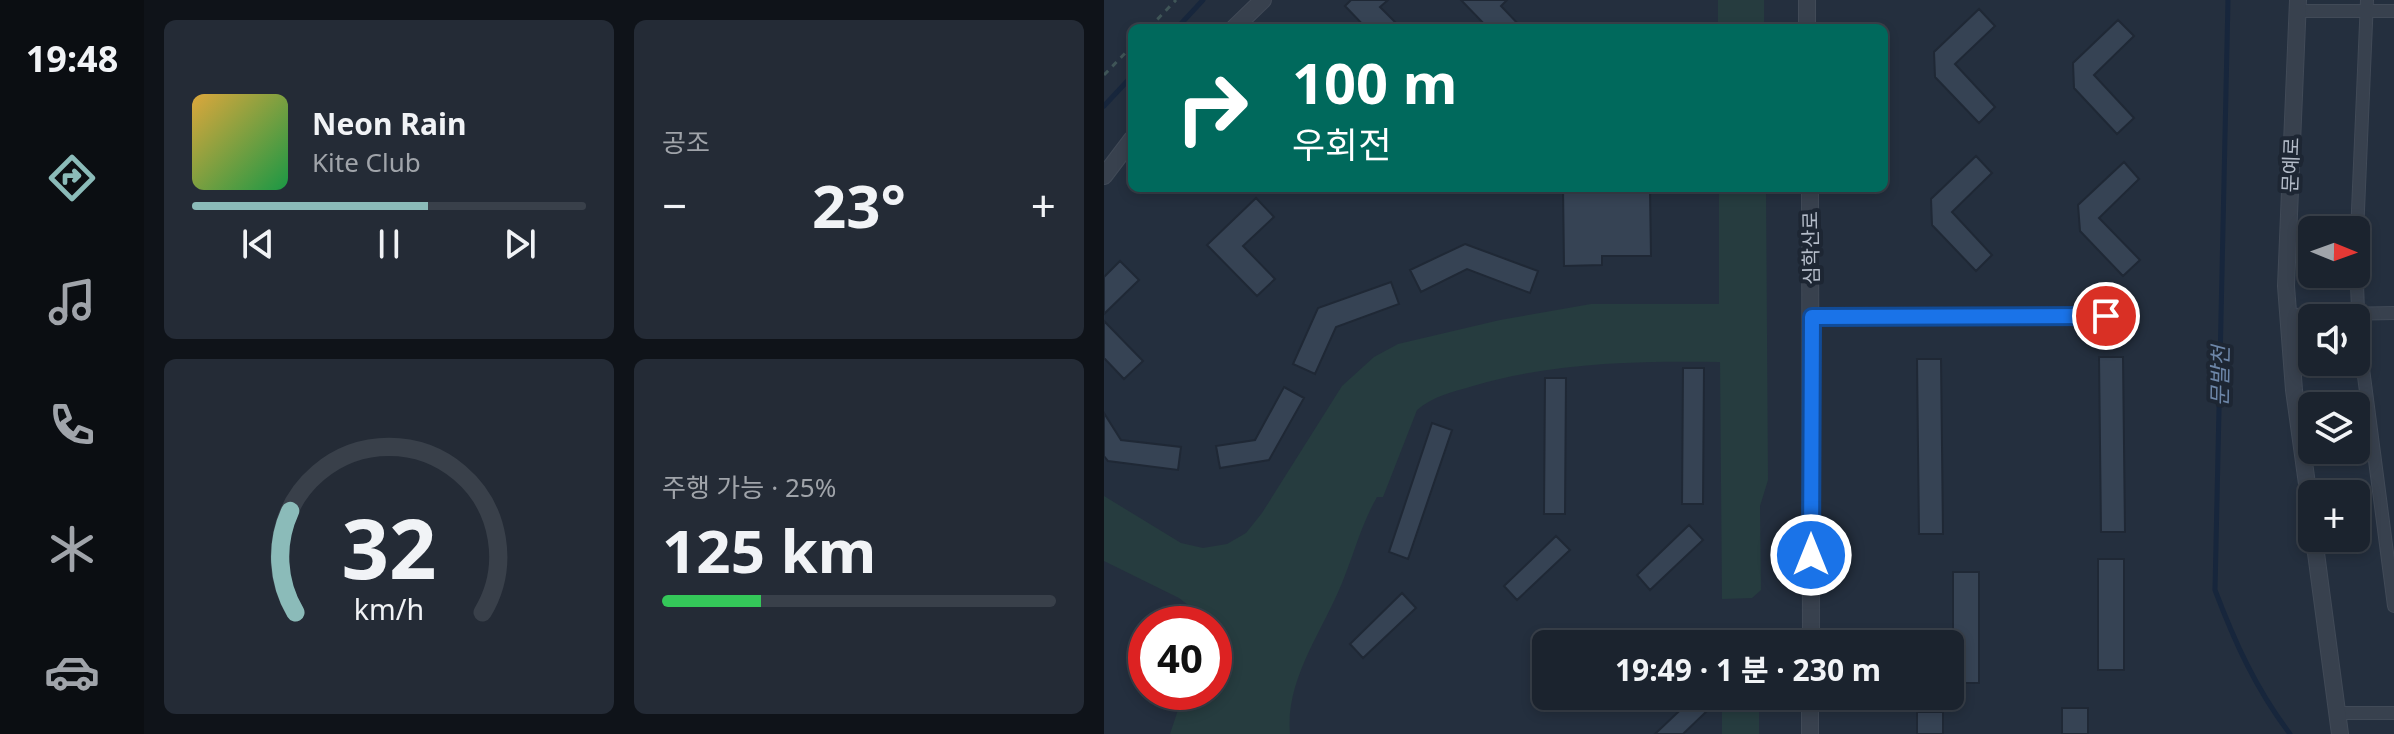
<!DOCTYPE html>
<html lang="ko">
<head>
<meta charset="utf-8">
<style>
  :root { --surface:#1b232e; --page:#242b36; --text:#f1f3f6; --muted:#a0a4aa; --line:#39404a; --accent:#8bbbb9 }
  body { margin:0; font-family:"Noto Sans","Noto Sans KR",sans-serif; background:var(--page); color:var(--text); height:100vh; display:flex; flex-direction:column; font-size:30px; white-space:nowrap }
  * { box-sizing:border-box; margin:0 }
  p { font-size:26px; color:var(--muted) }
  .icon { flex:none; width:44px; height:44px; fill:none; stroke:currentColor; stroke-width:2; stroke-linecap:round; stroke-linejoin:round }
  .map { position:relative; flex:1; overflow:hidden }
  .details { display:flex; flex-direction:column; gap:20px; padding:20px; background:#0f1319; width:960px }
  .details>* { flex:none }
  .hud { position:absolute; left:24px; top:24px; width:760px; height:168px; border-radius:12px; box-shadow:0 4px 12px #0003,0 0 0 2px var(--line); background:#00695c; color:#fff; overflow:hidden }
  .needle { width:52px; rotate:91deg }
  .controls { position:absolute; left:1194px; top:216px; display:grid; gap:16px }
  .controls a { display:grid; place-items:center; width:72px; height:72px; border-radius:12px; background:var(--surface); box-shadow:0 4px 12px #0003,0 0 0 2px var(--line); font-size:40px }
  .speed { position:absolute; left:24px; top:606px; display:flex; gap:16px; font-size:40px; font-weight:700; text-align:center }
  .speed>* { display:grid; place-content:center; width:104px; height:104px; border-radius:50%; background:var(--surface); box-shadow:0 4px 12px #0003,0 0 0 2px var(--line); line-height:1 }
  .speed .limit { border:12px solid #d22; background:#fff; color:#111 }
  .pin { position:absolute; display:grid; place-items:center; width:68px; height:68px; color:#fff; margin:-34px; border:4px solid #fff; border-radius:50%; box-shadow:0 2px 8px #0007 }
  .me { position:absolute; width:88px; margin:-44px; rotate:0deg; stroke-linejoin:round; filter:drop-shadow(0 0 6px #0008) }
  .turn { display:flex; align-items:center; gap:28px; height:168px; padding:0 32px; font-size:36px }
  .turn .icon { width:104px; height:104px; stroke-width:2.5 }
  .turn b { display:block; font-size:56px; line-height:68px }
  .big { font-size:60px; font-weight:700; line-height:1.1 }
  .details .card { flex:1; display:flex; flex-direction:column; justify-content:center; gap:12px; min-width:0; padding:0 28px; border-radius:12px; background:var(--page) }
  .details .dial { align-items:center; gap:0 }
  .dial svg { height:208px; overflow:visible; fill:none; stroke:var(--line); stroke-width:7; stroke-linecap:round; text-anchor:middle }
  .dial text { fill:var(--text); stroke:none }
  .song { display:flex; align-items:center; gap:24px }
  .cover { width:96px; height:96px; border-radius:12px; background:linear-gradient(135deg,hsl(40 70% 55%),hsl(140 70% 35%)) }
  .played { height:8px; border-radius:4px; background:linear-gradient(90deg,var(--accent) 60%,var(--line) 60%) }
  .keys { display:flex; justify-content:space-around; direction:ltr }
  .heat { display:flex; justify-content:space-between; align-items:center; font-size:44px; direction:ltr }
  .charge { height:12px; border-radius:6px; background:linear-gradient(90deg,#34c759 25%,var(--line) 0) }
  .details .tiles { flex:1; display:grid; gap:20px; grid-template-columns:repeat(2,1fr) }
  .trip { position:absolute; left:428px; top:630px; width:432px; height:80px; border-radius:12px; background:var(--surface); box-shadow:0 4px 12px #0003,0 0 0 2px var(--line); font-weight:700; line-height:80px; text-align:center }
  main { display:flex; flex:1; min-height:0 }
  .menu { display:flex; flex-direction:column; width:144px; justify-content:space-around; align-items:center; background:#0b0e12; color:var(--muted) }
  .menu .icon { width:56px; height:56px }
  .menu .selected { color:var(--accent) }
  .menu b { font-size:36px; color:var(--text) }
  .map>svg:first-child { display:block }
  .green { fill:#263c3f }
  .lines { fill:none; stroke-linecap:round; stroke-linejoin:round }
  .stream { stroke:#17263c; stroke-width:5 }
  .building { fill:#364354; stroke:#1f2835; stroke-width:2 }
  .minor-casing { stroke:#414a57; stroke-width:14 }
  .tertiary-casing { stroke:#414a57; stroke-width:18 }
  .path { stroke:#3f5557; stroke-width:3; stroke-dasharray:6 6; stroke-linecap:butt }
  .minor { stroke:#38414e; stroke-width:12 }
  .tertiary { stroke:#38414e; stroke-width:16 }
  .route-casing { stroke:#114b97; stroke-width:20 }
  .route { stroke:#1a73e8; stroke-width:14 }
  .labels { text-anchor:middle; stroke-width:8; stroke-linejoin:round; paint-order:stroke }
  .street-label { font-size:20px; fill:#b4bcc9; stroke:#1d2633 }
  .water-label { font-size:22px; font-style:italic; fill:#6d86a8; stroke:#1d2633 }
</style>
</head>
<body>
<main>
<nav class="menu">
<b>19:48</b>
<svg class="icon selected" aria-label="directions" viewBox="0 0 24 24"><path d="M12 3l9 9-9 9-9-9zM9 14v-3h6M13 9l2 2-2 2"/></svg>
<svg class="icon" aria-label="music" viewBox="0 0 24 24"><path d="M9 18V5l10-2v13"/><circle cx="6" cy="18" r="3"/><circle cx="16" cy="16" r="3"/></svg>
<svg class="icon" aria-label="phone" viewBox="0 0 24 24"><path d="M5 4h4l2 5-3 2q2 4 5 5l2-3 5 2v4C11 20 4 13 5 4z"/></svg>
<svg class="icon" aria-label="climate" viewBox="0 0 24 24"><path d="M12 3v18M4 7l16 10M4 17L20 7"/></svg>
<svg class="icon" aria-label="car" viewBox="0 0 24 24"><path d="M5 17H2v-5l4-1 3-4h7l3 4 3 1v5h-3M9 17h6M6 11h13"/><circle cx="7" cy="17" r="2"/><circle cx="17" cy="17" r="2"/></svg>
</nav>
<section class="details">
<div class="tiles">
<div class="card">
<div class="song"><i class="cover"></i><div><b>Neon Rain</b><p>Kite Club</p></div></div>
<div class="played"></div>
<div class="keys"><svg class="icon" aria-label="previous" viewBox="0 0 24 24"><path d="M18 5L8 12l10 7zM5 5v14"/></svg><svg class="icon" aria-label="pause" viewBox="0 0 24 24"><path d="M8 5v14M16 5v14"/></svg><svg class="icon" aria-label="next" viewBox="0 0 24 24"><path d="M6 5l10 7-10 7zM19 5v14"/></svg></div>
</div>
<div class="card"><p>공조</p>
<div class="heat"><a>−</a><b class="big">23°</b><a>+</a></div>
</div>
<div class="card dial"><svg viewBox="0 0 100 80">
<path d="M14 69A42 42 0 1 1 86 69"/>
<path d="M14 69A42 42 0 0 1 12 30" stroke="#8bbbb9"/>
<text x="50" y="56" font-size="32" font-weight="700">32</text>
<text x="50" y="72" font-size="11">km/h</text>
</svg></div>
<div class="card"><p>주행 가능 · 25%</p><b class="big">125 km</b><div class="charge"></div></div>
</div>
</section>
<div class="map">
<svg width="1290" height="734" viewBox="0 0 1290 734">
  <rect width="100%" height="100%" fill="#242f3e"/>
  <!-- green -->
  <path class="green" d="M614 0H660V28H614Z
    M615 188H662L664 480 656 506 657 590 648 598 618 599 616 362C533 361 451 362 369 386 349 392 329 396 313 410L279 497H273C257 525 250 554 238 583 218 632 181 680 186 734H66L80 692H110V624H90L84 605 75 598 0 561V496L77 543 99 548 123 544 142 533 158 513 238 386 270 357 294 344 396 320 487 304H615Z
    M618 696H655V734H618Z"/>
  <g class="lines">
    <!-- stream -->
    <path class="stream" d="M1124 0 1111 590C1131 643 1152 689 1186 734
      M73 28 99 0
      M0 106 28 76"/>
  </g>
  <!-- building -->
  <path class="building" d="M247 0H284L276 7 297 28H262L241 6Z
    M357 0H403L397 6 418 28H384Z
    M875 9 891 26 851 64 891 107 875 123 831 77 830 52Z
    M1014 20 1030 36 990 75 1030 118 1013 134 970 88 969 63Z
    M872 156 888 173 848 212 888 255 872 271 828 225 827 199Z
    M1020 162 1035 179 995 218 1036 260 1019 276 976 231 974 205Z
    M459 188 546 190 547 256H498V265L460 266Z
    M152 198 170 217 139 246 171 279 153 296 103 245Z
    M361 244 434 271 426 293 363 269 317 292 306 270Z
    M16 261 35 280 0 314V277Z
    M287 282 295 304 232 327 211 374 189 364 214 308Z
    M0 321 39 361 20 379 0 358Z
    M995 357H1019L1021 532H997Z
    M813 359H837L839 534H815Z
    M579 368H600L599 504H578Z
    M441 378H462L461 514H440Z
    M180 387 200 398 165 460 116 468 112 446 151 440Z
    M0 413 17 440 77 447 74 470 4 461 0 456Z
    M328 423 348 430 304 559 285 552Z
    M585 525 599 540 546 590 533 575Z
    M452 536 466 550 413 600 400 586Z
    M994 559H1020V670H994Z
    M849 572H875V683H849Z
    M298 593 312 608 259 658 246 644Z
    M590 697 603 711 579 734H551Z
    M958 708H984V734H958Z
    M813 712H839V734H813Z"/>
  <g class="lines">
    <!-- minor casing -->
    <g class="minor-casing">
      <path id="minor" d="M1263 0 1252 257 1255 338 1290 606
        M1194 11H1290
        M1185 315 1290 313
        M708 317 1002 316
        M1234 713H1290"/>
    </g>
    <!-- tertiary casing -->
    <g class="tertiary-casing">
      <path id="tertiary" d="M703 0V28
        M1194 0 1182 286 1190 390 1208 520
        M130 28 159 0
        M0 176 28 139
        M706 188 707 644
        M1210 538 1236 734
        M706 734V696"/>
    </g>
    <!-- path -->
    <path class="path" d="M45 28 72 0
      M0 75 28 46"/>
    <!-- minor -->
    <use href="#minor" class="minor"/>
    <!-- tertiary -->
    <use href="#tertiary" class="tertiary"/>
  </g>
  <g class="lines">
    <!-- route casing -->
    <g class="route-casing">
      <path id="route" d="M707 555 708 317 1002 316"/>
    </g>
    <!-- route -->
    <use href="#route" class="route"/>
  </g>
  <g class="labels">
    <!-- street labels -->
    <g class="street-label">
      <text transform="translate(1187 165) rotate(-88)" y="7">문예로</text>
      <text transform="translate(707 248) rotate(-91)" y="7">심학산로</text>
    </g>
    <!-- water labels -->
    <g class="water-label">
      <text transform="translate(1116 376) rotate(-89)" y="8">문발천</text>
    </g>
  </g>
</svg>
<div class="controls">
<a><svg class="needle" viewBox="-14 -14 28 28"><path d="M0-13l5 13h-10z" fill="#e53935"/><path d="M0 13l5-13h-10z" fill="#a0a4aa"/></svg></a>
<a><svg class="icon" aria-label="sound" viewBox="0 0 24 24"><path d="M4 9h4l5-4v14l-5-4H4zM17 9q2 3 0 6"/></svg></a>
<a><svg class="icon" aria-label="layers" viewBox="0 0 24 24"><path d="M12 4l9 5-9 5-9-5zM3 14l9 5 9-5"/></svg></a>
<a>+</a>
</div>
<div class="speed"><div class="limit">40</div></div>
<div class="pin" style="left:1002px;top:316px;background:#d93025"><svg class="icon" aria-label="arrive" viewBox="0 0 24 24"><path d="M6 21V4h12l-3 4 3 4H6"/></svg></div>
<svg class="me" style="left:707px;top:555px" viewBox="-20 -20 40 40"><circle r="17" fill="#1a73e8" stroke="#fff" stroke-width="3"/><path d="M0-11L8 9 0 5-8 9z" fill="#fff"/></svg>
<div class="trip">19:49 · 1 분 · 230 m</div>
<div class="hud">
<div class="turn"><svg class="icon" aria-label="right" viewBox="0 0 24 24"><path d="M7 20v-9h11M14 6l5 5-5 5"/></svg><div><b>100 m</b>우회전</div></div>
</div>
</div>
</main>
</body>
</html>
